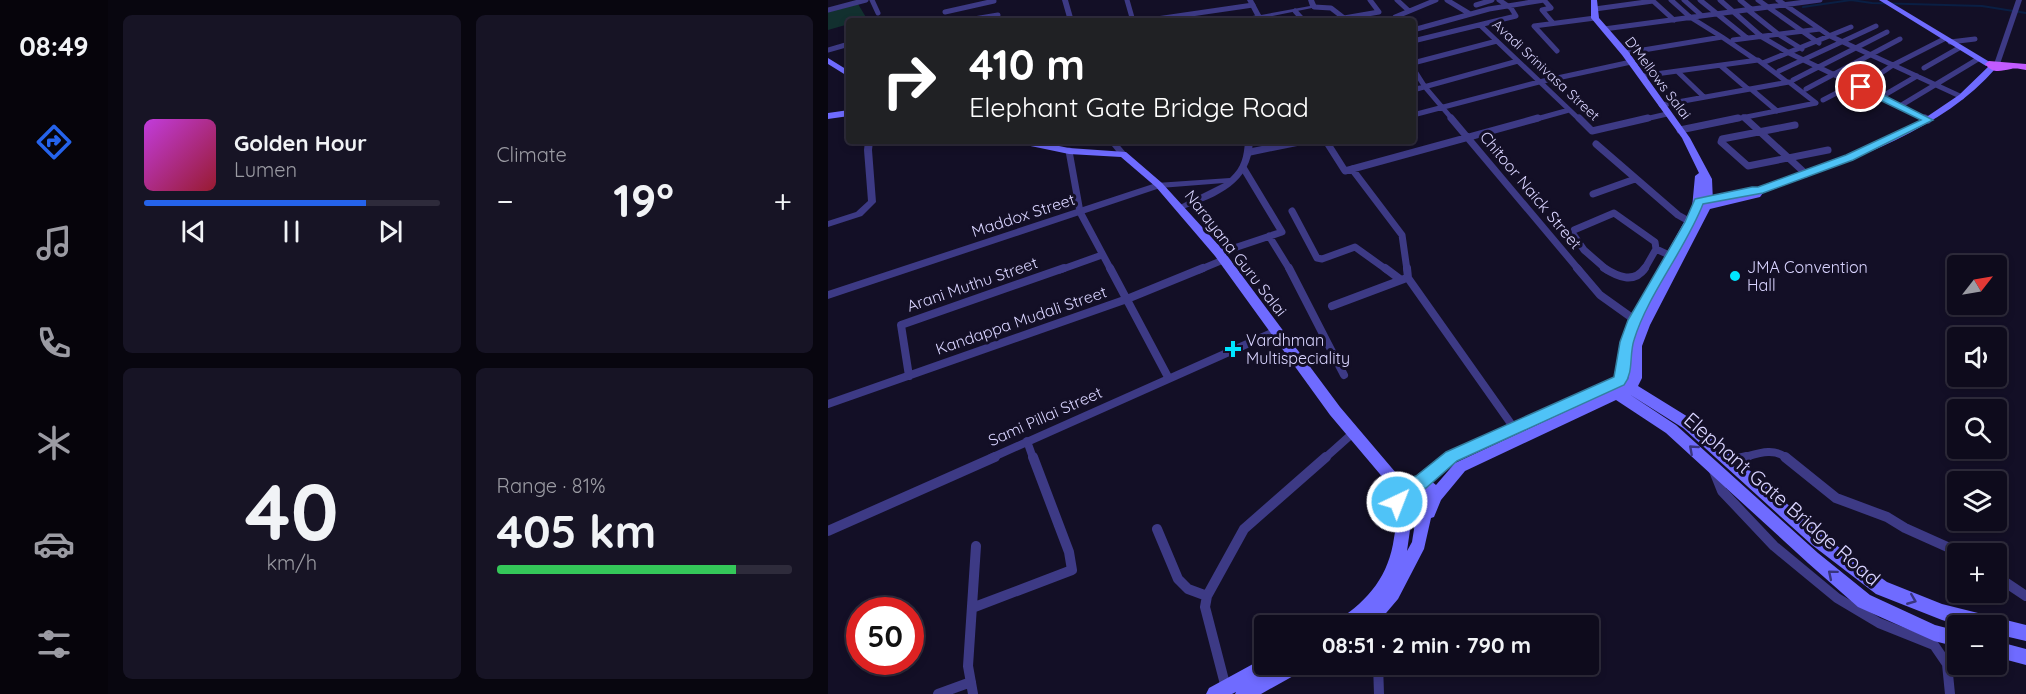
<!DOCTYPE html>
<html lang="en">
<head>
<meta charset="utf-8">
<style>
  :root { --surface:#0e0b1c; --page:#171425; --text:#f1f3f6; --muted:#9b9ba3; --line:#2e2b3b; --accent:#2563eb }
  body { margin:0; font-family:Quicksand,sans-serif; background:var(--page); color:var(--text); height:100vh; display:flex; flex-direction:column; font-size:22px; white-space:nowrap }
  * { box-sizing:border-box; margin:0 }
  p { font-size:20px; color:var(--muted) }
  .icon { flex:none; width:33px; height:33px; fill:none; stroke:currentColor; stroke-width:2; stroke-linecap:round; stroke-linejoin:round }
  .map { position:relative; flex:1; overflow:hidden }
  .sheet { display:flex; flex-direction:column; gap:15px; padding:15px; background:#08060f; width:720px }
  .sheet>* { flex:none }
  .top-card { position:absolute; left:18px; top:18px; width:570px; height:126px; border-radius:6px; box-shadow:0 3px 9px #0003,0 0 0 2px var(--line); background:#202124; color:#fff; overflow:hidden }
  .needle { width:39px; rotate:59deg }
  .fabs { position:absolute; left:1119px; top:255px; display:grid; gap:12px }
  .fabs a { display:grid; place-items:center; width:60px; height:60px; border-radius:6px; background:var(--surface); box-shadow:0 3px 9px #0003,0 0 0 2px var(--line); font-size:30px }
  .speed { position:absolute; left:18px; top:597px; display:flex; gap:12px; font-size:30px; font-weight:700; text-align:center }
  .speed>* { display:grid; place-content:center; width:78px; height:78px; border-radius:50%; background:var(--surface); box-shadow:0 3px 9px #0003,0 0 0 2px var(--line); line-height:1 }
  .speed .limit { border:9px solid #d22; background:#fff; color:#111 }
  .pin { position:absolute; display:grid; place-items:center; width:51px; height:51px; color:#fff; margin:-26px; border:3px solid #fff; border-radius:50%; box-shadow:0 2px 6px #0007 }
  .me { position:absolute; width:66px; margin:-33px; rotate:43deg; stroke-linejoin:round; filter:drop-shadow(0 0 4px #0008) }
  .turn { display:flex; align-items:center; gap:21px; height:126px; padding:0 24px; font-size:27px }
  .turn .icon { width:78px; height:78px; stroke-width:2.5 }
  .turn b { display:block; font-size:42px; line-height:51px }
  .big { font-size:45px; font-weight:700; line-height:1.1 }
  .sheet .widget { flex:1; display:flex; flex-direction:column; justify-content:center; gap:9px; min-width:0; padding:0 21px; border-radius:9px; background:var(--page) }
  .sheet .dial { align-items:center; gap:0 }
  .dial b { font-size:78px; line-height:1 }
  .song { display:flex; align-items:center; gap:18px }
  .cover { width:72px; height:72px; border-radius:9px; background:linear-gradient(135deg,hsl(290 70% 55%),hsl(350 70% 35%)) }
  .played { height:6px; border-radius:3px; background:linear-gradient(90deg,var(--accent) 75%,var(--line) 75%) }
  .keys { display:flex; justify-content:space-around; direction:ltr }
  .heat { display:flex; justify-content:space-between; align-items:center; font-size:33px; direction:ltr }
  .charge { height:9px; border-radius:4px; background:linear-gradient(90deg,#34c759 81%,var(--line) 0) }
  .sheet .tiles { flex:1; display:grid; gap:15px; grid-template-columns:repeat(2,1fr) }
  .trip { position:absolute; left:426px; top:615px; width:345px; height:60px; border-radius:6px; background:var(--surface); box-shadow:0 3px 9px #0003,0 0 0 2px var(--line); font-weight:700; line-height:60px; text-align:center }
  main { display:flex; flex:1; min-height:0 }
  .tabs { display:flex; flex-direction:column; width:108px; justify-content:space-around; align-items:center; background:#06040b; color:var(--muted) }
  .tabs .icon { width:42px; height:42px }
  .tabs .active { color:var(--accent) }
  .tabs b { font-size:27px; color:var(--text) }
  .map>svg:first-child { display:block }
  .green { fill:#12302f }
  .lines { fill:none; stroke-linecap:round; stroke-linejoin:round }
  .stream { stroke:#0a1f44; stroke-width:2 }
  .minor-far3 { stroke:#3d3a85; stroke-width:5 }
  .minor-far2 { stroke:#3d3a85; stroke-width:7 }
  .minor-far1 { stroke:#3d3a85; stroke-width:8 }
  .minor { stroke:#3d3a85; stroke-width:10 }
  .tertiary { fill:#3d3a85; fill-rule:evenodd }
  .secondary { fill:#6f6bff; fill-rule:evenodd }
  .primary { fill:#c25bff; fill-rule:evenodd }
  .oneway { stroke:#38347d }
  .route { fill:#4fc3f7; stroke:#337fa1; stroke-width:1.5 }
  .poi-dot { fill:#00e5ff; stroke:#130f26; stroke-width:2 }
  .labels { text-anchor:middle; stroke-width:6; stroke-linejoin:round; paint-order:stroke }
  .far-street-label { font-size:14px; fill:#d9d4ff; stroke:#130f26 }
  .street-label { font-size:16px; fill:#d9d4ff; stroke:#130f26 }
  .poi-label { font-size:16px; fill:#d9d4ff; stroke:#130f26; text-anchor:start }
  .near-street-label { font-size:20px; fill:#d9d4ff; stroke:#130f26 }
</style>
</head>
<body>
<main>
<nav class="tabs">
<b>08:49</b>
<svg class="icon active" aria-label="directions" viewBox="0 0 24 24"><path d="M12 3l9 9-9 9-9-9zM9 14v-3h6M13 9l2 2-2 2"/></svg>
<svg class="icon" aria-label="music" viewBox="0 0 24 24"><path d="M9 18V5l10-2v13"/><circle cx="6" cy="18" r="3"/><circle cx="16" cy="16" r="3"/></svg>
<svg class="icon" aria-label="phone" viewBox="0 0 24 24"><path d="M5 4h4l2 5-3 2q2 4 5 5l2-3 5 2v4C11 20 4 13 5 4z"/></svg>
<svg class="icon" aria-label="climate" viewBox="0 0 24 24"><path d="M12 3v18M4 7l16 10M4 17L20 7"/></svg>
<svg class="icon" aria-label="car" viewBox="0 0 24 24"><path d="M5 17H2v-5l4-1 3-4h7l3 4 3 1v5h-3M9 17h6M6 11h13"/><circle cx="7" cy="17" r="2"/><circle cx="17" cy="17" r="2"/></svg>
<svg class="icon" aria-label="filters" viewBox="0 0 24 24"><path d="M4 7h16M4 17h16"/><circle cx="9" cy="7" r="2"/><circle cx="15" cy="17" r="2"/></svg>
</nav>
<section class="sheet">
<div class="tiles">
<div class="widget">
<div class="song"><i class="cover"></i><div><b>Golden Hour</b><p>Lumen</p></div></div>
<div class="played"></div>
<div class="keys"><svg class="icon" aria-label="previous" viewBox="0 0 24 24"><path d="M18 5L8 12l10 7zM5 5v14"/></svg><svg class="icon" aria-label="pause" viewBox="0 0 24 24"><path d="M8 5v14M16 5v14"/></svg><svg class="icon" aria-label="next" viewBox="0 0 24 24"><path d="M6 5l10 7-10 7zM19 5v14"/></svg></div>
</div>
<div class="widget"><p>Climate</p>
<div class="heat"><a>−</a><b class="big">19°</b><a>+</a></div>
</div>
<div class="widget dial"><b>40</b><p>km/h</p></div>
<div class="widget"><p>Range · 81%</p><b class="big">405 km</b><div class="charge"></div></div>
</div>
</section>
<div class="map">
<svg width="1198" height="694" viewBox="0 0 1198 694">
  <rect width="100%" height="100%" fill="#130f26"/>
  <!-- green -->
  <path class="green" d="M30 4 39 19 21 21V24L0 30V12Z"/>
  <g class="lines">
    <!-- stream -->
    <path class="stream" d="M975 7 1023 0 1044 3 1154 6 1198 13"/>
    <!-- minor-far3 -->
    <path class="minor-far3" d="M44 0 50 13
      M299 0 305 21
      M569 0 581 11
      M619 0 642 14
      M843 0 862 17 894 37
      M856 0 873 15
      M872 0 919 38
      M892 0 934 37 961 53 1100 120
      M912 0 923 9
      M930 0 991 43
      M950 0 1002 36 1134 97
      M648 5 664 0
      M486 7 503 8 516 18 551 12 542 0
      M767 9 825 1 846 20
      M0 10 38 0
      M920 10 950 34 974 49
      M467 11 476 21
      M117 12 166 1
      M134 21 170 15
      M315 21 425 5
      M413 21 432 17
      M572 21 567 17 608 0
      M652 25 752 120
      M776 29 992 0
      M585 30 661 9 716 0 723 8 714 10 725 23
      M905 40 992 29
      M585 41 688 16 683 8 671 0
      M1122 42 1147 39
      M0 50 21 44
      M729 51 706 26 767 18
      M797 53 894 37 928 60
      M937 62 1023 27
      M585 63 669 41
      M893 66 920 89
      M585 68 597 87 625 120
      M1096 68 1131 48
      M951 71 1048 26
      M850 72 876 97
      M813 76 930 60 959 82
      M965 80 1059 32
      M1033 87 1065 65 1116 39
      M923 89 949 111
      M978 89 1072 39
      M585 90 690 61
      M1053 97 1089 76
      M995 100 1026 84
      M833 105 961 82 988 103
      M1072 106 1150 59
      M585 115 711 82 803 62
      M915 117 918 120
      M705 120 741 110
      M813 120 839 114
      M903 120 988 103"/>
    <!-- minor-far2 -->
    <path class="minor-far2" d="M623 118 751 270
      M751 118 764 131 820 118
      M917 118 978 174
      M1097 118 1100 120
      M967 125 894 139 893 142 920 166 1000 150
      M852 130 910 118
      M498 141 517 171 710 118
      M768 144 850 215 866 224
      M241 151 252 212 283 270
      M422 152 476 141
      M524 169 574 235 579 270
      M765 194 807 179
      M464 211 489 258 494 259 527 247 559 270
      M441 236 462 270
      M828 249 843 256
      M391 253 454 232 416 169
      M232 270 274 255
      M371 270 395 260
      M779 270 756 250 745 234 746 230 786 213 827 242 828 249
      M816 270 828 249"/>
    <!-- minor-far1 -->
    <path class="minor-far1" d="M282 268 340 377
      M461 268 516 375
      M557 268 573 280
      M579 268 580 278 686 428
      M749 268 772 295 807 320
      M776 268C790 277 806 284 817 268
      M504 306 576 279
      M81 376 73 325 236 268
      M0 404 299 299 375 268
      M199 441 205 458
      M163 458 448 331
      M497 458 525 433
      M913 458C929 454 945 447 959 458"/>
    <!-- minor -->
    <path class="minor" d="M957 457 1008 498 1059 517 1077 528 1135 554
      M901 461 919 457
      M886 471 894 491 946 546 1009 598 1051 623 1106 645 1119 664 1122 694
      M329 529 350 579 360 589 379 596
      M0 531 167 457
      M1168 576 1198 596
      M144 608 244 570 241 552 205 457
      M550 664 551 694
      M398 688 377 607 379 596 416 529 498 457
      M110 694 143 682
      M145 694 140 666 148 546"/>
    <!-- tertiary -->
    <path class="tertiary" d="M234 0H240L246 21H240Z
      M419 0H425L433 15 482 6 480 0H486L489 7 435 18 436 21H430Z
      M1188 0H1194L1172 64 1167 65 1166 64Z
      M37 141H45L44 150 48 202 34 216 0 227V221L28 212 40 201 36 150Z
      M280 141H288L299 154 298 156H292Z
      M417 141H425C423 184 390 196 355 209L352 210 348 207 396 183 332 188 0 299V291L328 183 402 178C414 167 416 156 417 141Z"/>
    <!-- secondary -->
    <path class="secondary" d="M763 0H769L771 18 800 51 862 138 884 179 885 202 925 193 928 189 1018 155 1097 118 1131 95 1161 66 1168 68C1112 133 1014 163 935 193L932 197 882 209 822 325 814 346V378L810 386 865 420 994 535 1059 582 1114 604 1198 625V641L1168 634V626H1134L1114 620 1048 594 984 545 855 428 801 394 848 425 990 553 1042 595 1107 625 1130 631V647L1106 641 1030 607 980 563 838 433 788 400 637 471 613 500 606 517 603 518 596 549 570 599 547 626H508L510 620C541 600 561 575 566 538 567 531 570 522 568 515 567 511 564 506 562 502L565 491 562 486 502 415 387 256 328 187 293 157 241 154 193 144 189 141H206L241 148 298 152 334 183 395 250 512 407 574 480 589 476 618 453 787 377 792 342 801 320 864 208 867 176 871 173 854 138 794 55 763 18ZM802 362 800 380H799ZM780 392 627 463 608 485 603 481 628 461ZM589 489 598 494 599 502 596 507 586 510 579 507 576 502 578 494ZM583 523H587L584 542 579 551Z
      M1051 0H1059L1165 64 1158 66Z
      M0 58 21 71V77L0 64Z
      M21 110V116L0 119V113Z
      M1168 641 1198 649V665L1168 657Z
      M436 658V664H478L476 670 433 694H407L408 692 404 694H378L381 688Z"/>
    <!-- primary -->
    <path class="primary" d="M1161 61 1198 64V70C1193 69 1187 68 1183 69 1172 71 1165 74 1157 64Z"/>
  </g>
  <!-- one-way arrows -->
  <defs><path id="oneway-chevron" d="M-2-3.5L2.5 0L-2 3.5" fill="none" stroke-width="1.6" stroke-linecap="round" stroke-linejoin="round" transform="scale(1.5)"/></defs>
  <g class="oneway">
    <use href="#oneway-chevron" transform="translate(865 449) rotate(-138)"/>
    <use href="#oneway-chevron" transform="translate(1004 574) rotate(-140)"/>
    <use href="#oneway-chevron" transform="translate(1084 600) rotate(22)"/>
  </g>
  <!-- route -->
  <path class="route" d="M1029 85H1036L1105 120 1025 160 935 193 875 204C857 250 820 294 806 340 801 355 806 372 796 385L629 461 598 488 581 492 575 507 569 509 563 507 561 496 570 481 588 476 618 452 786 377 792 342 800 320 857 222 867 199 924 187H930L1018 155 1093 120 1029 89Z"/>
  <!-- markers -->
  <g class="poi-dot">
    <circle cx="907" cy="276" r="6"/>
    <path d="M402 340h6v6h6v6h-6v6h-6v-6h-6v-6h6z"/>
  </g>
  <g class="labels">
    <!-- far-street labels -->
    <g class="far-street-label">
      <text transform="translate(718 70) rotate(43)" y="5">Avadi Srinivasa Street</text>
      <text transform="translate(830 78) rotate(53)" y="5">D'Mellows Salai</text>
    </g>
    <!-- street labels -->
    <g class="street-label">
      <text transform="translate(703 190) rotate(50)" y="6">Chitoor Naick Street</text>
      <text transform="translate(195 215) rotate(-18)" y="6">Maddox Street</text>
      <text transform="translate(408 253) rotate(52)" y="6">Narayana Guru Salai</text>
      <text transform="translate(144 284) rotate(-19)" y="6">Arani Muthu Street</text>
      <text transform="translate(193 320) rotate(-19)" y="6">Kandappa Mudali Street</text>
      <text transform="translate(217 416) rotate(-24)" y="6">Sami Pillai Street</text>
    </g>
    <!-- poi labels -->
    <g class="poi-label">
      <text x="919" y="273">JMA Convention<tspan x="919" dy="18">Hall</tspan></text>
      <text x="418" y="346">Vardhman<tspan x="418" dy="18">Multispeciality</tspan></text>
    </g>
    <!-- near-street labels -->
    <g class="near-street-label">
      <text transform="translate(954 499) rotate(41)" y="7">Elephant Gate Bridge Road</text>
    </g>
  </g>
</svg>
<div class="fabs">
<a><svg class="needle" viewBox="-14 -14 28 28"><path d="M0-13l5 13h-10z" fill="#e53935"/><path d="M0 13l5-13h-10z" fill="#9b9ba3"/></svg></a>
<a><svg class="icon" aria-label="sound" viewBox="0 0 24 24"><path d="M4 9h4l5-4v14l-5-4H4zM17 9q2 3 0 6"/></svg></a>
<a><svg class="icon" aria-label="search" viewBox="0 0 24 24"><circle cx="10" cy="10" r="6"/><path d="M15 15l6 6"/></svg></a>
<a><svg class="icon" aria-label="layers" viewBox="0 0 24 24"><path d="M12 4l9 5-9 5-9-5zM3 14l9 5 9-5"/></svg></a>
<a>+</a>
<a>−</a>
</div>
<div class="speed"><div class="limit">50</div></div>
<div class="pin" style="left:1033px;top:87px;background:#d93025"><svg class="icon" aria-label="arrive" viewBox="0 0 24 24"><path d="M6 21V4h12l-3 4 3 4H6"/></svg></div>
<svg class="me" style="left:569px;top:502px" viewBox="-20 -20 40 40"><circle r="17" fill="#4fc3f7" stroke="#fff" stroke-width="3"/><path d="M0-11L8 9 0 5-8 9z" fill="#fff"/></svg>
<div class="trip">08:51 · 2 min · 790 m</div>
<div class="top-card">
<div class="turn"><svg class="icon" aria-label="right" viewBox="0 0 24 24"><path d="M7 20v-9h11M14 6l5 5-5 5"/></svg><div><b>410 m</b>Elephant Gate Bridge Road</div></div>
</div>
</div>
</main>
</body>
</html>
